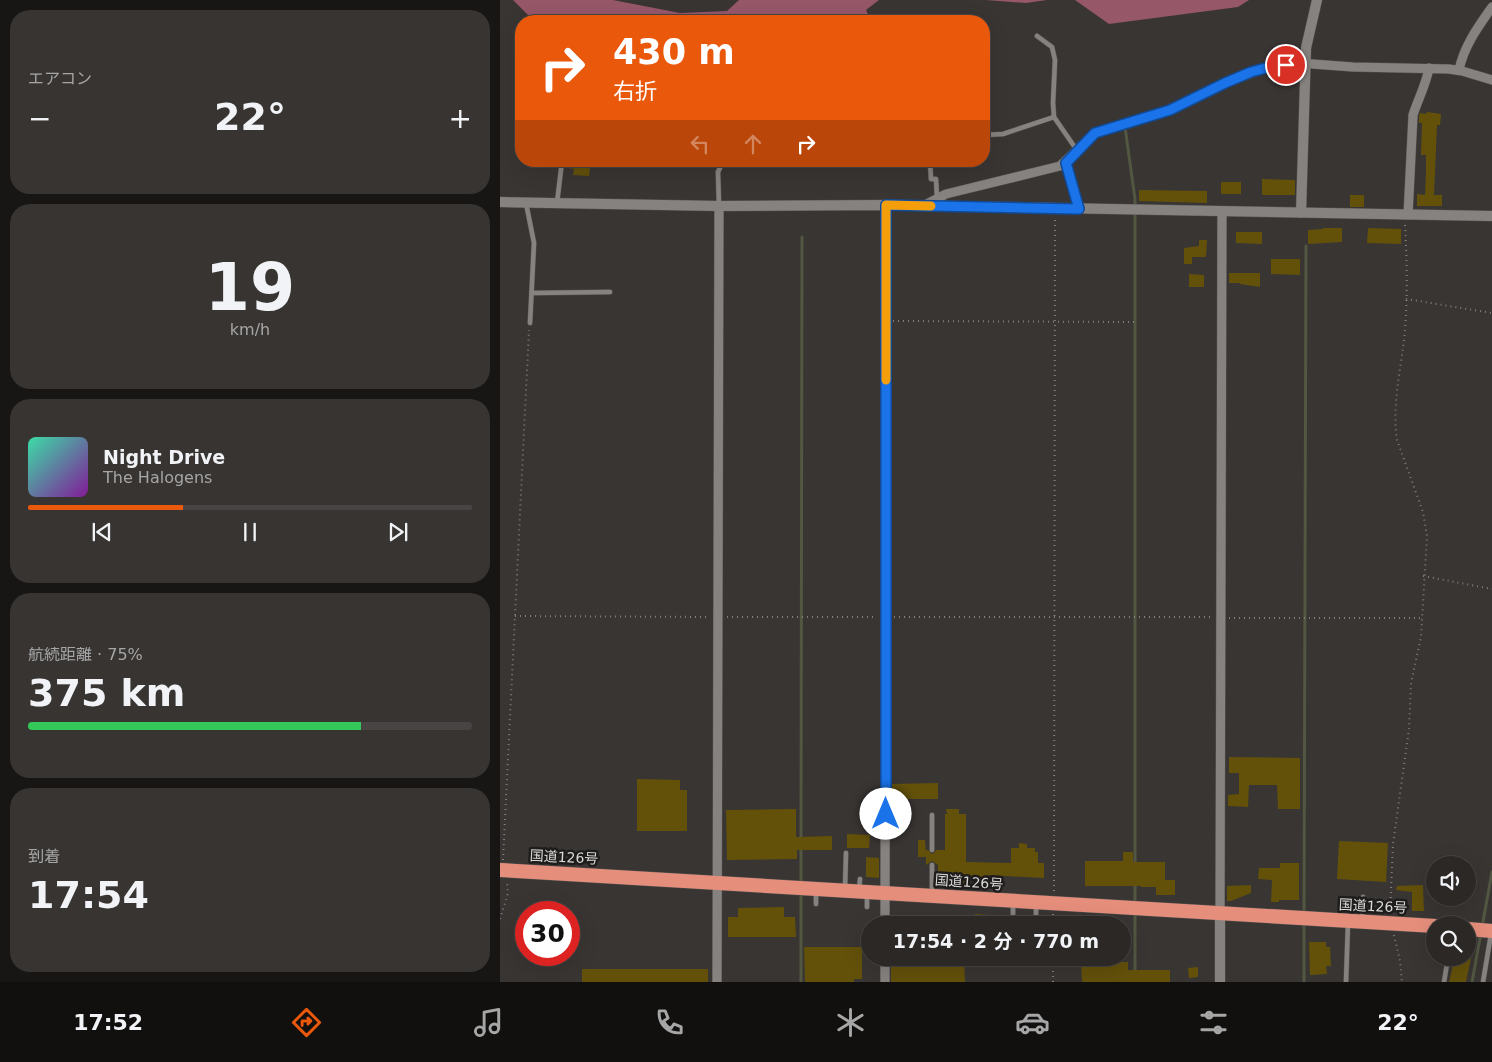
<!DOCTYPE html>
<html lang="ja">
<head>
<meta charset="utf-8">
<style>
  :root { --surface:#2b2826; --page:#373432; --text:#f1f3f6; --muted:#a6a6a7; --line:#474443; --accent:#ea580c }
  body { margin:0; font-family:"DejaVu Sans","Noto Sans JP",sans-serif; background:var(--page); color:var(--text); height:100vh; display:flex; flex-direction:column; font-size:19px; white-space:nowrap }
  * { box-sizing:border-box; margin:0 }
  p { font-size:16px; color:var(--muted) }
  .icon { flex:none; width:28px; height:28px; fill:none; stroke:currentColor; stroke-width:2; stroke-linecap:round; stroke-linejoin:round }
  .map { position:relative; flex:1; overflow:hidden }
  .drawer { display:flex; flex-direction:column; gap:10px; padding:10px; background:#181615; width:500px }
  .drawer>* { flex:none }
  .top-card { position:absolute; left:15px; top:15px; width:475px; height:152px; border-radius:20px; box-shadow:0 5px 20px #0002,0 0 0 1px var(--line); background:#ea580c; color:#fff; overflow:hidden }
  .tools { position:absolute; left:926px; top:856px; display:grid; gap:10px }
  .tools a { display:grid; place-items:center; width:50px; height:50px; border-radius:50%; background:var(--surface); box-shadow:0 5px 20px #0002,0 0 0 1px var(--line); font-size:25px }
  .speed { position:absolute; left:15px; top:901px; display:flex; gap:10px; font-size:25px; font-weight:700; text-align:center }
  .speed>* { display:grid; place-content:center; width:65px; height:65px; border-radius:50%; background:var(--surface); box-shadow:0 5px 20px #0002,0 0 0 1px var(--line); line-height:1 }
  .speed .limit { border:8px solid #d22; background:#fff; color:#111 }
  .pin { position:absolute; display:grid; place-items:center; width:42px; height:42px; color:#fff; margin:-21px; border:2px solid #fff; border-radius:50%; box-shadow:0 1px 5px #0007 }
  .me { position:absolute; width:55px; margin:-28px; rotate:0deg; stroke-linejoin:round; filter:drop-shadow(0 0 4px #0008) }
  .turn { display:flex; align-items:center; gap:18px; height:105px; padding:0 15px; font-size:22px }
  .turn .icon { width:65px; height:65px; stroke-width:2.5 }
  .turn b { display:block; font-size:35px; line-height:42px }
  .lanes { display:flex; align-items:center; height:48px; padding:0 15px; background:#0003; justify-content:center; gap:25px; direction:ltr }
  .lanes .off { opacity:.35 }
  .big { font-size:38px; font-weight:700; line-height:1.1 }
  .drawer .card { flex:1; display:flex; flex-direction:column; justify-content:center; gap:8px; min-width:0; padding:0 18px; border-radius:20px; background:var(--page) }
  .drawer .dial { align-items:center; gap:0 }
  .dial b { font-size:65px; line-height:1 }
  .song { display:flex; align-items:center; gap:15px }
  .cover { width:60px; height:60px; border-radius:8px; background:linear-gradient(135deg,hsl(160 70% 55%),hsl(290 70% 35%)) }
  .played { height:5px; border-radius:2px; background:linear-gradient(90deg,var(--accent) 35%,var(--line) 35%) }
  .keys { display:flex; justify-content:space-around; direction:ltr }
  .heat { display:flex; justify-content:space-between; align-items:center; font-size:28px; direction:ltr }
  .charge { height:8px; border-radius:4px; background:linear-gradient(90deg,#34c759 75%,var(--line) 0) }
  .trip { position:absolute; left:361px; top:916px; width:270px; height:50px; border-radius:25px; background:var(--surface); box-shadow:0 5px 20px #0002,0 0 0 1px var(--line); font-weight:700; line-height:50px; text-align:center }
  .tab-bar { display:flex; height:80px; justify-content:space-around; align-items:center; background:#11100f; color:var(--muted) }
  .tab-bar .icon { width:35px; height:35px }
  .tab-bar .current { color:var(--accent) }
  .tab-bar b { font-size:22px; color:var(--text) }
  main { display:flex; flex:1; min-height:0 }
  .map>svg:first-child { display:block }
  .forest { fill:#965769 }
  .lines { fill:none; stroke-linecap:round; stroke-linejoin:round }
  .stream { stroke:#525742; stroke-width:3 }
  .building { fill:#63510a }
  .service-casing { stroke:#545250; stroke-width:5.5 }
  .minor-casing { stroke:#545250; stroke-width:10 }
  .tertiary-casing { stroke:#545250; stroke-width:11 }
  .trunk-casing { stroke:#545250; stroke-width:15 }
  .path { stroke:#817e7c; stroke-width:2; stroke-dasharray:1 4; stroke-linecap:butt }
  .service { stroke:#85827f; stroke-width:4.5 }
  .minor { stroke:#85827f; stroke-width:9 }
  .tertiary { stroke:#85827f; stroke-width:10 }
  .trunk { stroke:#e68e7c; stroke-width:14 }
  .route-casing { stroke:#114b97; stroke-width:12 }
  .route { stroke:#1a73e8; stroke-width:9 }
  .slow { stroke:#f59e0b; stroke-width:9 }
  .labels { text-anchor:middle; stroke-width:5; stroke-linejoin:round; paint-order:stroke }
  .street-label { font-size:14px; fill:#dbd9d8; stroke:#1f1d1c }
</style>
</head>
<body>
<main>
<section class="drawer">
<div class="card"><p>エアコン</p>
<div class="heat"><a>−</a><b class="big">22°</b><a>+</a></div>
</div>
<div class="card dial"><b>19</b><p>km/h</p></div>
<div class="card">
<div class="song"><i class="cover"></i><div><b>Night Drive</b><p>The Halogens</p></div></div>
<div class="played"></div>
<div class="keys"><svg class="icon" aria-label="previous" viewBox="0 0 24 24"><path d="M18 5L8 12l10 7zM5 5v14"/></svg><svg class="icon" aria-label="pause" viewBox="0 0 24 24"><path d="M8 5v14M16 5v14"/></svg><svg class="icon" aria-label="next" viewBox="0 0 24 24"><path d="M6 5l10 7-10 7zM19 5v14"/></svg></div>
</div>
<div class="card"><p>航続距離 · 75%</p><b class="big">375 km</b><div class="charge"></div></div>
<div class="card"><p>到着</p><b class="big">17:54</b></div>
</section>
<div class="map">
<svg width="992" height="982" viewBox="0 0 992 982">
  <rect width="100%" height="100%" fill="#393533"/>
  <!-- forest -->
  <path class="forest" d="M13 0H113L180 13 227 11 239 0H379L366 10 371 21H34Z
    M486 0H547L526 3Z
    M575 0H749L738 7 609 24Z"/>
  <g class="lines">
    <!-- stream -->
    <path class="stream" d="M625 127 635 199V866
      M301 839 302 237
      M301 884V848
      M635 903V882
      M804 914 806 246
      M982 927 992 872
      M635 973V912
      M301 982V893
      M804 982V923
      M972 982 981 933"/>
  </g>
  <!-- building -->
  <path class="building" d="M927 112 941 114 940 125H937L934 195H942V206H917V194L925 195 926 172V155H921L922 123H919V116L920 113 926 114Z
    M70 161H91L89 176 73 175 74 169 69 168Z
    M762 179 795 180V195H762Z
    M721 182H741V194H721Z
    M639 190 707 191V203L639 201Z
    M850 195H864V207H850Z
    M823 228H842V242L808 244V230L823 229Z
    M868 228 901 229V244L867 243Z
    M736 232H762V244L736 243Z
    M699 240H707L706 257H692V264H684V248L699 246Z
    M771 259H800V275L771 274Z
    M729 273H760V287L740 284V283H729Z
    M689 274 704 275V287H689Z
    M729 757 800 758V809H778L777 785H749L748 807 728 806V795L739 794V773H729Z
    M137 779 180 780V790H187V831H137Z
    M438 783V799H392L391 784Z
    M296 809V837L332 836V850H297V859L227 860 226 810Z
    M446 809H459V814H466V862L511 863V848H519V843L527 844V848H535V852H538V863H544V878L487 875V877H466V885H438V865L432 861 426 865V857H418V840H425L426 854V850H428L432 854 434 853 436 850H445V814H447Z
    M347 834 370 835 369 848H347Z
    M839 841 888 843 886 882 837 879Z
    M623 852H633V862H665V880H675V895H656V887H641V886H585V861H623Z
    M366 857 379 858V878L366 877Z
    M780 863H799V900H779V902H771L772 880 758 879 759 868H780Z
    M751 885V893L731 901H727V886Z
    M923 885 924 911H912V892L896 890 897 886Z
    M284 907V917H295L296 937H228V917H238V908Z
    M475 914 504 916V925H475Z
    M809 942H826V947H830L831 966H826L827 974 810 975Z
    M304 947H362V979H354V982H305Z
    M391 958H464L465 982H391Z
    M936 958H971L966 982H949L953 965 947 960 943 963 935 962Z
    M581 962H628V970H670V982H582Z
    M698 967V977L689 978 688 968Z
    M82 969H208V982H82Z"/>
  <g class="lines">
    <!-- service casing -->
    <g class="service-casing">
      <path id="service" d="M537 36 552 47 555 60 553 103 554 117 576 149
        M484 135 503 134 554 117
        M430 161 431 179H436L437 198
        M566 163 579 208
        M26 203 34 243 30 323
        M57 203 62 161
        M219 206 218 172 223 161
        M32 293 110 292
        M432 815V850
        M432 865V895
        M345 889 346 853
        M359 890 360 879
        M316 904V890
        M367 907V893
        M513 914V903
        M536 915V904
        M862 921 863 897
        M366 936H370
        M846 982 848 923
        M944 982 947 964
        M983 982 991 934"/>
    </g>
    <!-- minor casing -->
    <g class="minor-casing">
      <path id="minor" d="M959 70C964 46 978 27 992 7
        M423 206 446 194 560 166 595 133 671 110 725 83 764 68 799 63 853 67 949 69 962 71 992 80
        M908 215 913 115C918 99 926 85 929 68
        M720 914 722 212
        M385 925 386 205
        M217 982 219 206
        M385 982V958"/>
    </g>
    <!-- tertiary casing -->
    <g class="tertiary-casing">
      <path id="tertiary" d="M0 202 219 206 386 205 992 216
        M801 213 806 48 817 0
        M720 982V914"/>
    </g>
    <!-- trunk casing -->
    <g class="trunk-casing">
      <path id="trunk" d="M0 870 935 926
        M968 929 992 931"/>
    </g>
    <!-- path -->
    <path class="path" d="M906 299 992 313
      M393 321 636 322
      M923 576 992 589
      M15 616 210 617
      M227 617H377
      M394 617H712
      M729 618H922
      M3 860 29 330
      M554 891 555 219
      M890 913 893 844 909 729 911 683 921 637 927 536 923 512 897 440C892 408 900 373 904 340 908 301 907 263 905 224
      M0 919 8 893 7 882
      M553 925V914
      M894 935 900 961 902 982
      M553 982V958"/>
    <!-- service -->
    <use href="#service" class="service"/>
    <!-- minor -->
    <use href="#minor" class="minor"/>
    <!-- tertiary -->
    <use href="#tertiary" class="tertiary"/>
    <!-- trunk -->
    <use href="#trunk" class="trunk"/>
  </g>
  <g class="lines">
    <!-- route casing -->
    <g class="route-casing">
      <path id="route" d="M386 814V205L579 209 566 163 595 133 670 110 725 83 751 72 773 66 786 65"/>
    </g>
    <!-- route -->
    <use href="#route" class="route"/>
    <!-- slow -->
    <path class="slow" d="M386 380V205L431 206"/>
  </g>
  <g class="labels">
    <!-- street labels -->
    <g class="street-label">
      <text transform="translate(64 857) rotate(3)" y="5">国道126号</text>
      <text transform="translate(469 882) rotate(4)" y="5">国道126号</text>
      <text transform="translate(873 906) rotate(3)" y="5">国道126号</text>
    </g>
  </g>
</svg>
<div class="tools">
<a><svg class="icon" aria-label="sound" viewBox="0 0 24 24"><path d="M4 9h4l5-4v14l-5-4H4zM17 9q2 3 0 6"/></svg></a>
<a><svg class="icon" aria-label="search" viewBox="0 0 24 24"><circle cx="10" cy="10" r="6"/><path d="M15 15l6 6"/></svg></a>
</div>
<div class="speed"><div class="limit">30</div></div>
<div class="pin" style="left:786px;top:65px;background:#d93025"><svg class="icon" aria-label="arrive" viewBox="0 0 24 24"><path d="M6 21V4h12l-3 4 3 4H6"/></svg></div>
<svg class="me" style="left:386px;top:814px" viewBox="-20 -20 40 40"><circle r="19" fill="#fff"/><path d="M0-13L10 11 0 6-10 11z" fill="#1a73e8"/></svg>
<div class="trip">17:54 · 2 分 · 770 m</div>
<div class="top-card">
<div class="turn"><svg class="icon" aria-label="right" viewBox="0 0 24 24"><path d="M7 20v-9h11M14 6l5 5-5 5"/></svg><div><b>430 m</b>右折</div></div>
<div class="lanes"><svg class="icon off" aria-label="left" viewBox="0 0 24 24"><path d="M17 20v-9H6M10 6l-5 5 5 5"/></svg><svg class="icon off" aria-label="ahead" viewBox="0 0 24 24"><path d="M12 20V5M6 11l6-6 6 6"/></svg><svg class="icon" aria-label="right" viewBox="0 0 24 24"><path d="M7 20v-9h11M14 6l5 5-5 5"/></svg></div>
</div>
</div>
</main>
<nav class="tab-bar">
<b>17:52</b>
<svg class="icon current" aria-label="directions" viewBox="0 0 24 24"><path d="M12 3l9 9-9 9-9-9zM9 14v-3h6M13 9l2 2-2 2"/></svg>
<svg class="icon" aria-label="music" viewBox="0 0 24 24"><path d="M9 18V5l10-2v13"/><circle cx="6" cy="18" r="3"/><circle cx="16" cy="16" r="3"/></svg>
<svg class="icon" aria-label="phone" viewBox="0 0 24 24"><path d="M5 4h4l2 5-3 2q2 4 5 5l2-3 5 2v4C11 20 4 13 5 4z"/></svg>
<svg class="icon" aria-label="climate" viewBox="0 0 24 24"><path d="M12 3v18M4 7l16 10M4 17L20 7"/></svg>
<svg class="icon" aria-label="car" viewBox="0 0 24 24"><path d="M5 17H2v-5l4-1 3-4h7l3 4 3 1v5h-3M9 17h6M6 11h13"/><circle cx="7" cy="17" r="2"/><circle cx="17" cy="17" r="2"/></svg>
<svg class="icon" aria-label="filters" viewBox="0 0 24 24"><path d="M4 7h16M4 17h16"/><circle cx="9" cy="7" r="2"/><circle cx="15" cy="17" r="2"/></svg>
<b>22°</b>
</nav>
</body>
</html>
